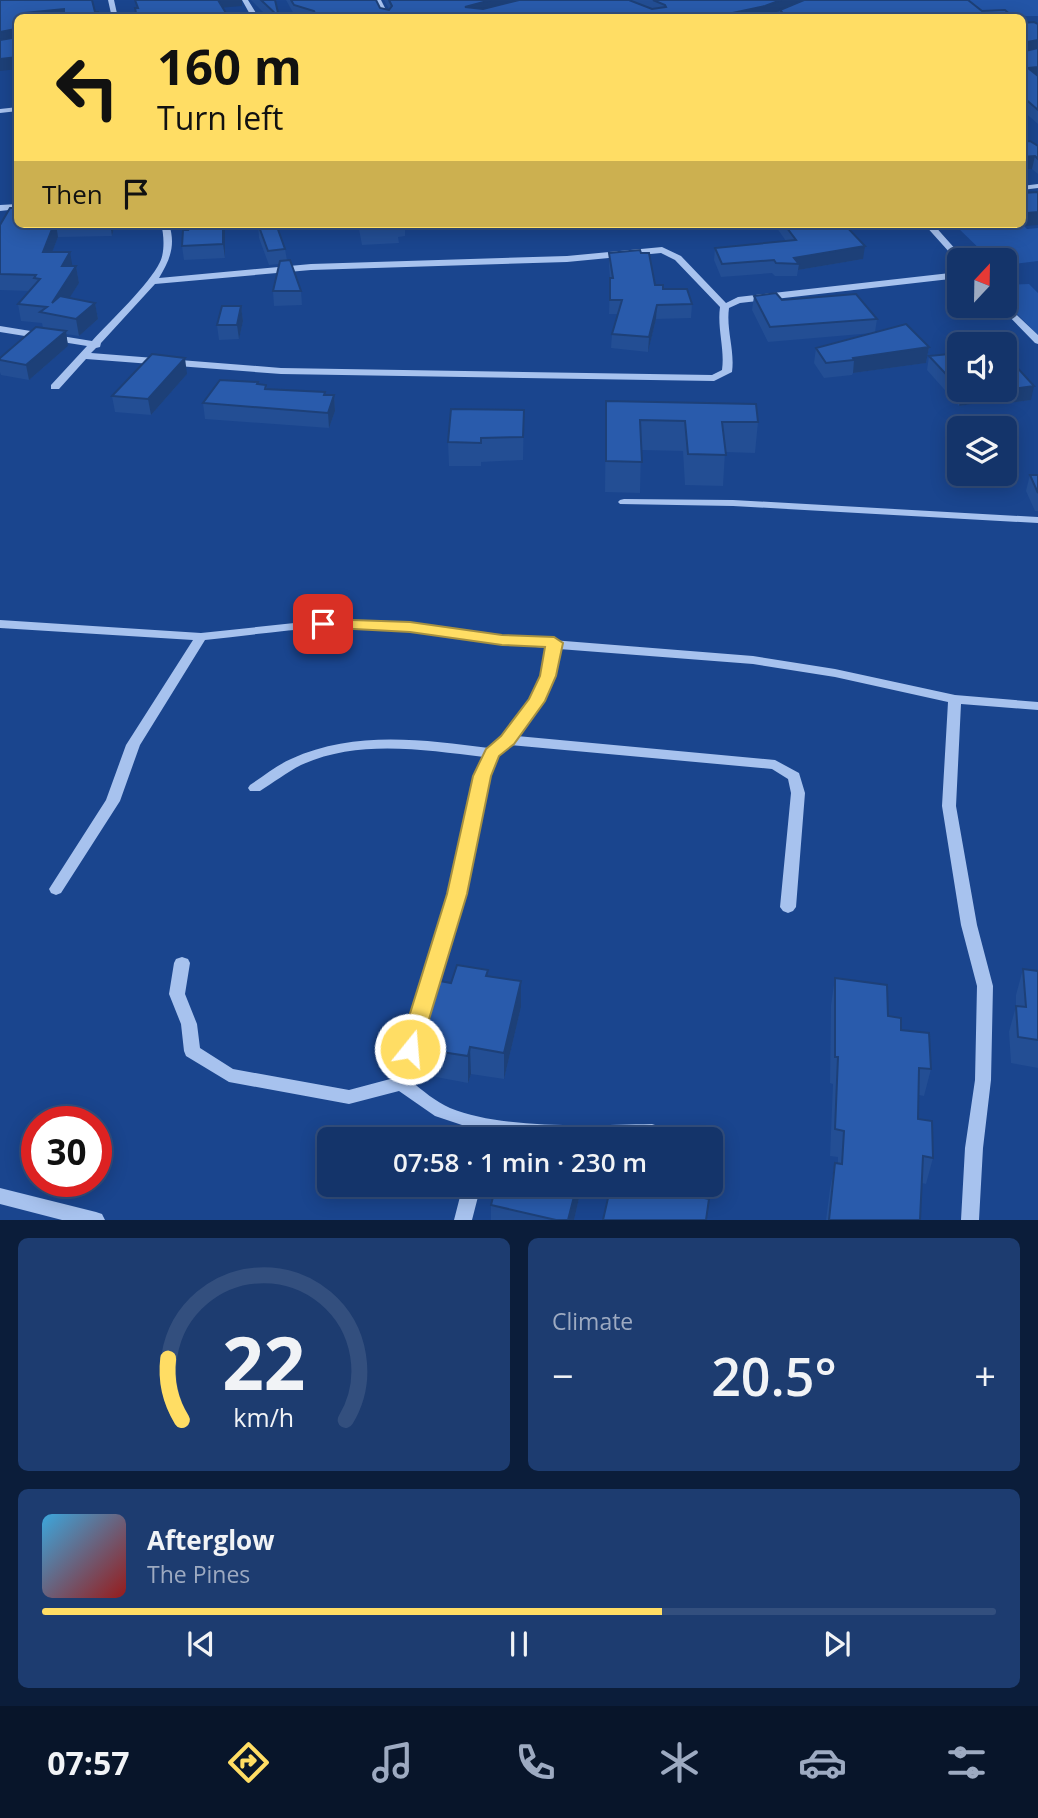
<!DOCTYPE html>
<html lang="en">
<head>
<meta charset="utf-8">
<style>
  :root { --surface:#14346a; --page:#1d3c70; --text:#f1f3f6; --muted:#9daac1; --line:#334f7e; --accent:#ffdd64 }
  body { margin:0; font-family:"Open Sans",sans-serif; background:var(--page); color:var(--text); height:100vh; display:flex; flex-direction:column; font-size:26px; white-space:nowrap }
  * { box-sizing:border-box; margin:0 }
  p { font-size:23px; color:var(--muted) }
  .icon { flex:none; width:38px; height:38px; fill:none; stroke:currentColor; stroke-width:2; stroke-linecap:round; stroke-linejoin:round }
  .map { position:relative; height:1220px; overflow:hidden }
  .drawer { display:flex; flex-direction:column; gap:18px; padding:18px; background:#0b1d3a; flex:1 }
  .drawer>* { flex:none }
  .guide { position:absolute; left:14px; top:14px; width:1012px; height:214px; border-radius:10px; box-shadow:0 4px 18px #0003,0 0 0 2px var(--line); background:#ffdd64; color:#111; overflow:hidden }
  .needle { width:46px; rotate:22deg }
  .tools { position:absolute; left:947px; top:248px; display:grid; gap:14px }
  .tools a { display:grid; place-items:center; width:70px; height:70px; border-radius:10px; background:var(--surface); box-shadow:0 4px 18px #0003,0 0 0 2px var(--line); font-size:35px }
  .speed { position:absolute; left:21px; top:1106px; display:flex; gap:14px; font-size:35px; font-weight:700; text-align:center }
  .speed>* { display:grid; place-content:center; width:91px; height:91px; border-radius:50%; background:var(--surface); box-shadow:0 4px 18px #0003,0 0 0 2px var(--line); line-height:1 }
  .speed .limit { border:10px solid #d22; background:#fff; color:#111 }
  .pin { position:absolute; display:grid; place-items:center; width:60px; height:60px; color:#fff; margin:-30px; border-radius:14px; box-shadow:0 4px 10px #0006 }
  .me { position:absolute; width:77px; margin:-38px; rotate:17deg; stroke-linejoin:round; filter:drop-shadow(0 0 5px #0008) }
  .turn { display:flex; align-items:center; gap:24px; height:147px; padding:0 28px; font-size:32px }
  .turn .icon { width:91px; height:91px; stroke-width:2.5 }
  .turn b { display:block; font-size:49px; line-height:60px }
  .then { display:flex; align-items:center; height:66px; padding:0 28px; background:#0003; gap:14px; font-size:26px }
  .big { font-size:52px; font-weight:600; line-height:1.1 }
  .drawer .card { flex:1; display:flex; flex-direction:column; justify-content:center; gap:10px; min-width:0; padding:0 24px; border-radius:10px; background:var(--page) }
  .drawer .dial { align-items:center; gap:0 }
  .dial svg { height:182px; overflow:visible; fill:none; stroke:var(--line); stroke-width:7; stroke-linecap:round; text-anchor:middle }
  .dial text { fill:var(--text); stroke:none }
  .song { display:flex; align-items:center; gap:21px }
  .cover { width:84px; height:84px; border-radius:10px; background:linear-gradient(135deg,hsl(200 70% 55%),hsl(0 70% 35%)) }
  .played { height:7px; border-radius:4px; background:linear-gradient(90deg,var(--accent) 65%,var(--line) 65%) }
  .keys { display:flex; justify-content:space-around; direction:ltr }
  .heat { display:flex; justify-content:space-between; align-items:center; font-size:38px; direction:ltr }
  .drawer .tiles { flex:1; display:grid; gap:18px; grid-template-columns:1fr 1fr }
  .card:last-child { grid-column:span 2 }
  .trip { position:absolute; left:317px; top:1127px; width:406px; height:70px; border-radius:10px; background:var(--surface); box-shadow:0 4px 18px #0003,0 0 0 2px var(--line); font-weight:600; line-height:70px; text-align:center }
  .dock { display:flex; height:112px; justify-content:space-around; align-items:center; background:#08152a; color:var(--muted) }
  .dock .icon { width:49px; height:49px }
  .dock .active { color:var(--accent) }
  .dock b { font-size:32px; color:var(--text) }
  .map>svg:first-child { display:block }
  .green { fill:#2355a7 }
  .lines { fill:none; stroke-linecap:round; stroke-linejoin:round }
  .minor { fill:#a7c2ee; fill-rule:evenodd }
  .wall { fill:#234e94 }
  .shaded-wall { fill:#1d4078 }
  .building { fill:#295bac; stroke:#1d4078; stroke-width:2 }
  .route { fill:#ffdd64; stroke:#a69041; stroke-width:2 }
</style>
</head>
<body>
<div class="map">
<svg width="1038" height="1220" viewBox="0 0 1038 1220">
  <rect width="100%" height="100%" fill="#1a458e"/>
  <!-- green -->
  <path class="green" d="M924 0H1038V16L852 18Z
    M954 224H1022L1027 229 1038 228V261L1005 265 1004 261H992Z
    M1029 284 1038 293V335L1005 302V285Z"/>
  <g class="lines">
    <!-- minor -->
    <path class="minor" d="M108 0H114L118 18H112Z
      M242 0H248L259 18H252Z
      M375 0H381L390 18H383Z
      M815 0H824L780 18H769Z
      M18 107V111L0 113V109Z
      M1038 184V188L1022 190V186Z
      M18 204V209L0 211V205Z
      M161 224H169C176 245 170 260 159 278L311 264 567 256 662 247 681 256 726 303 738 297 959 272V278L740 303 729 308C726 330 735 350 732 372L714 381 281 374 86 359 59 389H51V385L87 346 0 332V326L92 341C110 321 149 285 160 262 165 252 164 234 161 224ZM661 253 675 260 720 307C717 329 725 349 722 370L712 375 281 368 91 353 96 348 100 347 101 343 155 284 311 270 567 262Z
      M924 224H933L966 261H959V263Z
      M1004 303 1038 335V344L1035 343 1001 308 999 306H1004Z
      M624 499 733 500 1038 517V523L733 506 620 504 618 502 620 500Z
      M0 620 201 633 323 620 410 623 502 636 753 656 835 669 955 695 1038 702V710L961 704 956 806 977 925 993 986 991 1080 983 1148 979 1220H961L965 1148 975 1080 977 986 961 925 942 806 948 702 835 677 753 664 559 649C552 691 542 703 517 736L775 760 799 773 805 793 796 907 793 911 788 913 783 911 780 907 791 793 788 779 772 769 510 745 498 755 489 776 464 894 412 1067 411 1081C423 1091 435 1101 450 1108 504 1130 593 1125 652 1124L658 1126 661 1131 658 1136 652 1138 548 1139 493 1133 491 1139H475L477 1130 435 1116 399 1091 349 1104 229 1082 186 1056 184 1051 181 1024 169 994 174 963 176 959 182 957 188 959 190 963 185 994 197 1024 200 1048 233 1069 349 1090 394 1078 396 1067 450 894 475 776 484 757C423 750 359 739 301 765 287 772 273 783 260 791H250L248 788 250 785C264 776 277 765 291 759 355 730 423 740 489 748 511 730 533 703 542 675 544 667 545 657 547 648 472 642 398 625 323 628 283 630 244 636 205 640L140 745 120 801 61 893 56 895 51 893 49 889 106 800 126 745 193 640 0 628Z
      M463 1185H481L472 1220H454Z
      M0 1188 96 1212 102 1214 105 1220H62L0 1204Z"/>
  </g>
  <!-- wall -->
  <path class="wall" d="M251 0H275L279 18H269Z
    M286 0H376L380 8 389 9 384 0H968L982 11 1014 18H779V11L763 18H300L295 16Z
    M1022 23 1038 24V124L1022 110Z
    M1038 146V174L1032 169 1022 170Z
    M1038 192 1025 226 1022 223V193Z
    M18 224H115L112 236 58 237 52 252 73 266H76L79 283 69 298 95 303 98 319 79 336 66 334 68 346 29 380 1 375 0 372V358L43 328 42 323 21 321 18 304 29 291 0 290V225Z
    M186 224H225V258L184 260 182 246 187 230Z
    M258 224 285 249 287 260 301 291 302 305 274 306 273 291 279 264 269 265 259 238Z
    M358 224H405V236L398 237 399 243 362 245Z
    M774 224H844L863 259 798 270 797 276H775L772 273 721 277 714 260 715 248 786 241Z
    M609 253H641L655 285 692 304 691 318 656 319 648 352 611 348 612 334 618 314H609L610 278 609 266Z
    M754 296 877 319 875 332 929 347 926 363 853 373 852 375 824 378 814 363 816 348 873 333 768 342 752 310Z
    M241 306 243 321 239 339 219 340 217 325Z
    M959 353V390H1004V353L1031 400 1009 403 1005 399 959 406 927 370 929 356Z
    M187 374 151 415 115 412 112 396Z
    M258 385H266L267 389 325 392V395H334L335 411 329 428 205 419 203 403Z
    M606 401 758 422 755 453 725 452 723 486 685 485 683 451 641 450 640 493 605 492Z
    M524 410 523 460 481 462V466H449L448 442Z
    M1030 475H1038V511H1035L1026 491Z
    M1023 969 1038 971V1068L1011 1063 1009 1032 1016 1006V995Z
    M488 976 521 981V1007L504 1079 471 1074 468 1083 436 1077 435 1059 427 1058 425 1031 451 983Z
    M835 978 888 1016 901 1030 931 1069 924 1096 919 1095 918 1119 933 1158 926 1184 922 1183 920 1220H826L830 1189 835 1163 838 1164V1157L830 1156 833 1084 830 1083 831 1005Z
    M496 1185H582L574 1220H491V1205Z"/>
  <!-- shaded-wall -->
  <path class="shaded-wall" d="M217 0H242V6L218 8Z
    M491 0H529L468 18 465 7Z
    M781 0H808L780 10 779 11 763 18H709Z
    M64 9 66 18H26L25 13Z
    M16 29 18 40 0 44V32Z
    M1038 40V51L1022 54V43Z
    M18 57V69L0 71V59Z
    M1038 67V78L1028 68Z
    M1035 156 1032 169 1022 170V157Z
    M1038 212V225L1025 226 1027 213Z
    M54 224H56L58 237 46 268 43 252Z
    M110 224H115L112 236Z
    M223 224H225V258L223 244Z
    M865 246 863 259 798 270 799 264 794 258Z
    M70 252 73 269 62 266Z
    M76 266 79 283 58 316 52 303Z
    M95 303 98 319 79 336 76 319Z
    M657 305 656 319 648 352 649 337Z
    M241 306 243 321 239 339 237 325Z
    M66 331 68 346 29 380 26 365Z
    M929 347 926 363 853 373 854 360 853 358Z
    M185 358 187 374 151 415 148 399Z
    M1004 385H1009L1005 399 959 406 962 391 1004 390Z
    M1034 386 1031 400 1009 403 1012 389Z
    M334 395 335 411 329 428 328 413Z
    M521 981V1007L504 1079V1053Z
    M470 1047 471 1074 468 1083V1056Z
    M577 1185H582L574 1220H568Z"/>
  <!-- building -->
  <path class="building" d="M0 0H92L95 12H98L99 18H64V9L25 13 26 18H18V36L16 29 0 32Z
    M135 0H218L229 18H137L135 8H138Z
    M261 0H275L279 17Z
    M291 0H376L380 8 389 10 392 6 389 0H491L465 7 483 9 519 0H629L652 9 666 7 665 5 653 0H781L765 6 709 18H698L695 15 692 18H317L314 11 294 5Z
    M804 0H968L982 11 1005 10 1014 18H787L780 10Z
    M1034 22 1038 24V40L1022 43 1025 51 1038 48V67L1028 68 1038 76V110L1022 96V23Z
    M18 37V57L0 59V40Z
    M1030 141 1038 146V159L1035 156 1022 157V142Z
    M1038 192V212L1027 213 1022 208V193Z
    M10 208H18V224H54L43 252H70L62 266H76L52 303 60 296 95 303 76 319 40 312 47 307 18 304 40 279 34 278 36 275 0 274V225Z
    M187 224H223V244L182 246 183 230H188Z
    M258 224H276L285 249 268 251Z
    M360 224H397L398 227 361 229Z
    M784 224H844L865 246 794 258 799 264 776 263 774 260 722 264 715 248 796 240Z
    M640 250 641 253H649L655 285H663V289H687L692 304 657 305 649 337 612 334 622 300H610V278H613L609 253Z
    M290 260 301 291H273L280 261Z
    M776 293 782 300 856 294 877 319 770 327 754 296Z
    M222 306H241L237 325H217Z
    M906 324 929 347 853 358 854 360 826 363 816 348Z
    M36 327 66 331 26 365 0 360V358Z
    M959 353V388L929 356Z
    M1004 353 1034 386 1012 389 1009 385H1004Z
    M152 354 185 358 148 399 112 396Z
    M220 380 258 382 257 384 266 385 265 389 325 392 324 395H334L328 413 203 403Z
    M606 401 756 404 758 422H722L726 455 688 454 685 421 640 420 642 462 606 461Z
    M451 409 524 410 523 437 481 438V443L448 442Z
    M1030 475H1038V493Z
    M457 965 488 970 486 976 521 981 504 1053 470 1047 468 1056 435 1051 439 1034 425 1031 440 981 451 983Z
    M1023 969 1038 971V1040L1018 1037 1016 1006 1026 1007Z
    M835 978 887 985 888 1016 901 1018V1030L929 1033 931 1069 919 1068 918 1119 932 1121 933 1158 923 1156 920 1220H829L835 1163 842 1164 844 1131 835 1129 838 1057H835Z
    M496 1185H577L568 1220H556L491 1205Z
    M611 1185H682L681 1193 709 1199 706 1220H603Z"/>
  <!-- route -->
  <path class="route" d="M323 619 410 622 502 635 554 637 563 643 556 676 545 701 514 744 499 756 491 776 467 894 420 1049 417 1055 410 1058 402 1055 399 1049 447 894 473 776 486 749 501 736 529 699 540 676 545 647 502 645 410 632 317 627V620Z"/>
</svg>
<div class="tools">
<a><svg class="needle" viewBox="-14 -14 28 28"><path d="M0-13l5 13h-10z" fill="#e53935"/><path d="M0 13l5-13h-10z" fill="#9daac1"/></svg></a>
<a><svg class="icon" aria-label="sound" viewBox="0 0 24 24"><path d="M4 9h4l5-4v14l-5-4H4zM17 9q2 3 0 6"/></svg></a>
<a><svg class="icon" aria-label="layers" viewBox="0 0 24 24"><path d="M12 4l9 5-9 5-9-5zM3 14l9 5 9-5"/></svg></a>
</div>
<div class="speed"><div class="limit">30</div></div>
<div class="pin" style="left:323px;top:624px;background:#d93025"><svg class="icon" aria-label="arrive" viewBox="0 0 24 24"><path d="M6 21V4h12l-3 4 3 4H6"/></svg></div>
<svg class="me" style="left:410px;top:1049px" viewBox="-20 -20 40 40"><circle r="17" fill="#ffdd64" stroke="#fff" stroke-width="3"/><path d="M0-11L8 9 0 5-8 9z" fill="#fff"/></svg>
<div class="trip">07:58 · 1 min · 230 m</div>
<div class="guide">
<div class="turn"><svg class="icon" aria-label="left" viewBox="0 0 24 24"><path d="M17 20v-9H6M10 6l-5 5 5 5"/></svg><div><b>160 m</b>Turn left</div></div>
<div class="then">Then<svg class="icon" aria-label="arrive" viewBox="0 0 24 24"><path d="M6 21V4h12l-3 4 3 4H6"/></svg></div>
</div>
</div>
<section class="drawer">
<div class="tiles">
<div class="card dial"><svg viewBox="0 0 100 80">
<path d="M14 69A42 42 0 1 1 86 69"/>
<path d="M14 69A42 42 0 0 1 8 42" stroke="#ffdd64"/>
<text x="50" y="56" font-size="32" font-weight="700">22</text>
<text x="50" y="72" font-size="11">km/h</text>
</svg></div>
<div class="card"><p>Climate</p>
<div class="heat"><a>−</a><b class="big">20.5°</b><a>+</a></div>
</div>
<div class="card">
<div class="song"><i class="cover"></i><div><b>Afterglow</b><p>The Pines</p></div></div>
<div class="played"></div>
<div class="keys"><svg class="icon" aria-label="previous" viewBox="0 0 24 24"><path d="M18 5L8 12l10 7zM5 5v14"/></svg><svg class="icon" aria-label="pause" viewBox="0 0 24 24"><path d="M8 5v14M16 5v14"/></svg><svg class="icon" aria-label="next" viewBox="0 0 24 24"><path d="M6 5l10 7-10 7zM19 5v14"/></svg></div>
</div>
</div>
</section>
<nav class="dock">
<b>07:57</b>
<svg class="icon active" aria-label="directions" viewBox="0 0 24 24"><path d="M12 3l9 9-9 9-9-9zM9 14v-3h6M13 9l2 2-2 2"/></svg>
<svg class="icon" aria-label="music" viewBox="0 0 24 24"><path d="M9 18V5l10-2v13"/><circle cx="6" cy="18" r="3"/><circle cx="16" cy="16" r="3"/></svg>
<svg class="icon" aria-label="phone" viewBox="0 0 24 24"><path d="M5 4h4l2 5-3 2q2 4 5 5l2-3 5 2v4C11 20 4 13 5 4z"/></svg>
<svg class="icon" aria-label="climate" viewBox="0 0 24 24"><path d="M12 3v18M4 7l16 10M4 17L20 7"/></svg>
<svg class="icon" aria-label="car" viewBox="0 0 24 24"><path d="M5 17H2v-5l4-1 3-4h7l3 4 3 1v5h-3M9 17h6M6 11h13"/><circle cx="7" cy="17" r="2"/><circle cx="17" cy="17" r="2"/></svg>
<svg class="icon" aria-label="filters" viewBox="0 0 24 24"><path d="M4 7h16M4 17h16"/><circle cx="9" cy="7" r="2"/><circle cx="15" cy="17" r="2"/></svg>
</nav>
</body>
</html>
